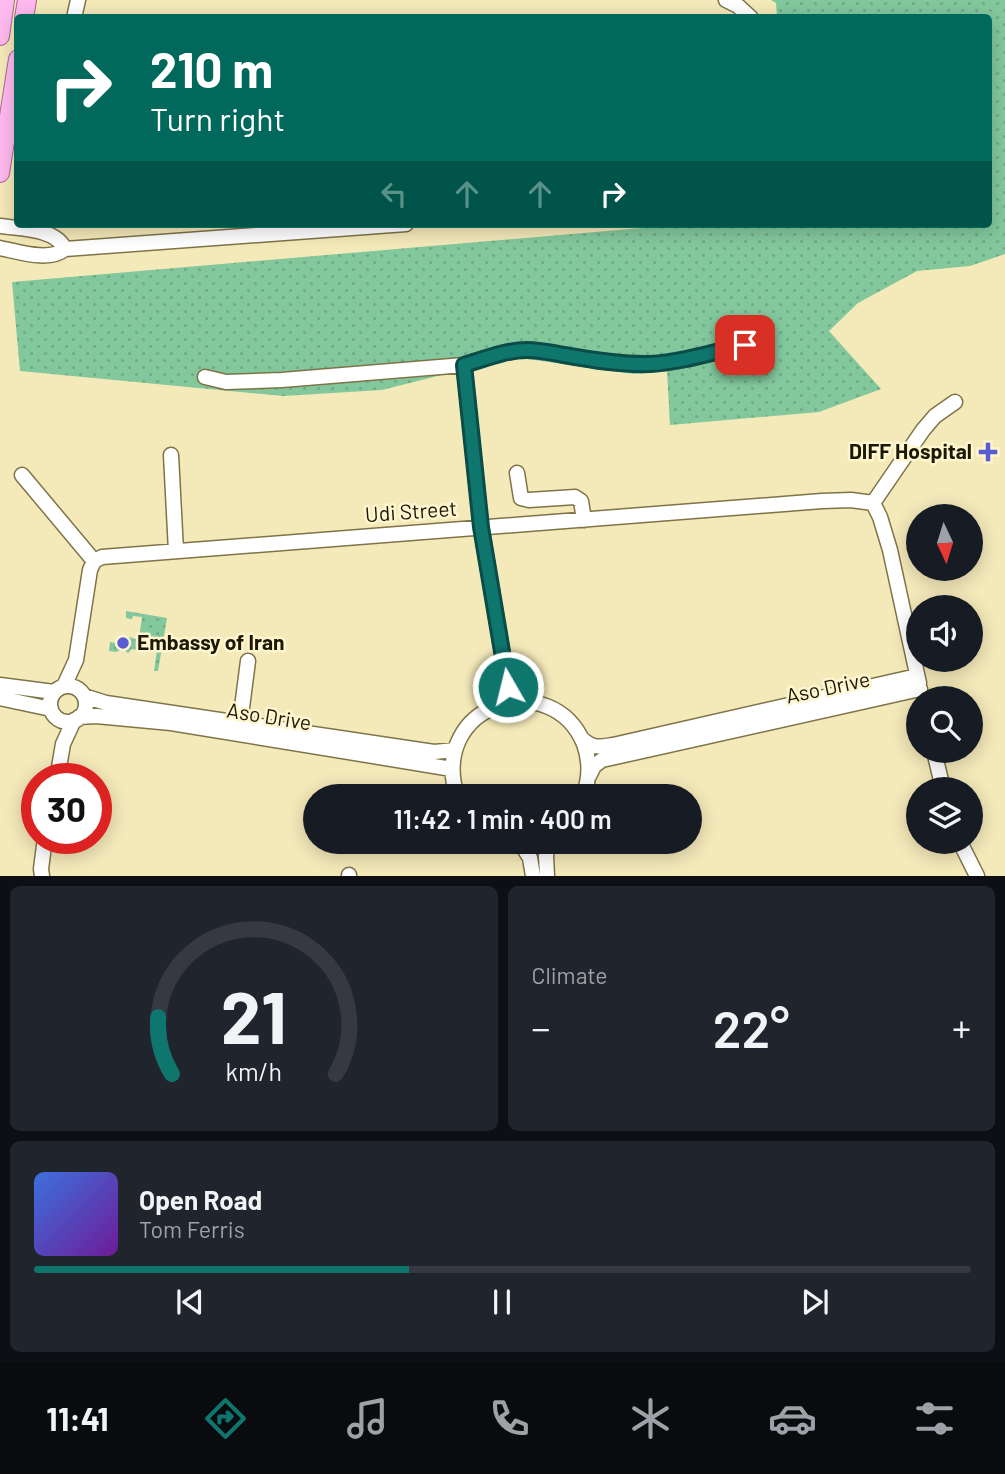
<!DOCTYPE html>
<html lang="en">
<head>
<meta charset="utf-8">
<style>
  :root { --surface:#171b24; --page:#20242c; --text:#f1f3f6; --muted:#9ea1a6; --line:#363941; --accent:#0f766e }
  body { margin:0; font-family:Barlow,sans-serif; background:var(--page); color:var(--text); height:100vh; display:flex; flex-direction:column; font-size:26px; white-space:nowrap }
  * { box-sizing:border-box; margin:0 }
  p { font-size:23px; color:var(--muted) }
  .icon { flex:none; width:38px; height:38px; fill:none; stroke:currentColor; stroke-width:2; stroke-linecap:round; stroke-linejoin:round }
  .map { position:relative; height:876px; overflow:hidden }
  .panel { display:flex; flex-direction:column; gap:10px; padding:10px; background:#0d0f14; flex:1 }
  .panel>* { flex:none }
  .banner { position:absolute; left:14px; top:14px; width:978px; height:214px; border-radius:7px; box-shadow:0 4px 18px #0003; background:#00695c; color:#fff; overflow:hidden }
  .needle { width:46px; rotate:176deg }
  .tools { position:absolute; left:906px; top:504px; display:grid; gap:14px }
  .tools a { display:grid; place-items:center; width:77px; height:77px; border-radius:50%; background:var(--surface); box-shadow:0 4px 18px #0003; font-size:35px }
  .speed { position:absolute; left:21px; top:763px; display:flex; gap:14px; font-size:35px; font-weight:700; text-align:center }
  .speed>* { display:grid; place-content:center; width:91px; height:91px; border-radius:50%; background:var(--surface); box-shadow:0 4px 18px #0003; line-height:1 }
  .speed .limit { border:10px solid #d22; background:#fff; color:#111 }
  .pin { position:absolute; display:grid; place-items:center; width:60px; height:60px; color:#fff; margin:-30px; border-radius:14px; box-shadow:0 4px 10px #0006 }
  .me { position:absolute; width:77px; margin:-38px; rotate:352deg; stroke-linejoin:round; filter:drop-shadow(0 0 5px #0008) }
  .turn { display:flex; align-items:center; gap:24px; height:147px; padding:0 21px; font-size:32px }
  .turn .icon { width:91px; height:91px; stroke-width:2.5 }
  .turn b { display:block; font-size:49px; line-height:60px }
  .lanes { display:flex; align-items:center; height:66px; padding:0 21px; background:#0003; justify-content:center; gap:35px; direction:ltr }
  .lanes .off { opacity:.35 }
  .big { font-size:52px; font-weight:600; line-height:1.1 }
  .panel .card { flex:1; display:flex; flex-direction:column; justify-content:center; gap:10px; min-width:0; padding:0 24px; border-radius:10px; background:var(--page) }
  .panel .dial { align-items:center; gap:0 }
  .dial svg { height:182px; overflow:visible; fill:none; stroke:var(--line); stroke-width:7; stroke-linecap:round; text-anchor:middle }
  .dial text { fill:var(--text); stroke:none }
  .song { display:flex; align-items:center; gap:21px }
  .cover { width:84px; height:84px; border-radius:10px; background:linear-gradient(135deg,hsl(220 70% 55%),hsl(280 70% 35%)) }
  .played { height:7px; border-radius:4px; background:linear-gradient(90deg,var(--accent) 40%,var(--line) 40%) }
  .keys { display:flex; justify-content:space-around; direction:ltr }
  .heat { display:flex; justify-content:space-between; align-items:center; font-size:38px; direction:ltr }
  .panel .tiles { flex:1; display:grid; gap:10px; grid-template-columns:1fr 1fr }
  .card:last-child { grid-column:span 2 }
  .trip { position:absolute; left:303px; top:784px; width:399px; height:70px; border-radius:35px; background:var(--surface); box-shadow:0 4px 18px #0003; font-weight:600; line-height:70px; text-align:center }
  .tab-bar { display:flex; height:112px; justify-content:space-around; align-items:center; background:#090b0e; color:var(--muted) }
  .tab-bar .icon { width:49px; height:49px }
  .tab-bar .selected { color:var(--accent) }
  .tab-bar b { font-size:32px; color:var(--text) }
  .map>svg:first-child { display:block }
  .grass { fill:url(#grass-dots) }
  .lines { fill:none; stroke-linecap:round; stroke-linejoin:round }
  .minor-casing { stroke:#7e7448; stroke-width:17 }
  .major-casing { stroke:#ae6395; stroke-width:20 }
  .minor { stroke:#fff; stroke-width:14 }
  .major { stroke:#feb9ee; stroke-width:18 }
  .route-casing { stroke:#0a4d48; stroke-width:18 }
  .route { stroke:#0f766e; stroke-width:12 }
  .poi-dot { fill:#575cd3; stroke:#fff6d0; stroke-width:2.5 }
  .labels { text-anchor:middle; stroke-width:5; stroke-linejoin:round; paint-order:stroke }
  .poi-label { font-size:21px; font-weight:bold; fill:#1c1806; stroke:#fff6d0; text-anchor:end }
  .street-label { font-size:21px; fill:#1c1806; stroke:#fff6d0 }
</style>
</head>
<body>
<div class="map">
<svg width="1005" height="876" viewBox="0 0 1005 876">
  <defs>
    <pattern id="grass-dots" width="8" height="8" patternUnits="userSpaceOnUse" patternTransform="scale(1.75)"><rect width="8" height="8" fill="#83c89d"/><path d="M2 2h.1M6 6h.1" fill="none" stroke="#71ab86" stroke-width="1.8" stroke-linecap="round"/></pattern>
  </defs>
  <rect width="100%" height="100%" fill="#f4e9b9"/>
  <!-- grass -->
  <path class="grass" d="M771 0H1005V254L970 266 917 271 858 303 829 331 881 389 819 412 670 425 667 371 634 374 513 357 382 390 283 396 20 371 12 282 688 224H989V18L777 17 776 3Z
    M126 611 167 618 158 671H154L157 650 148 648 147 651 141 650V646L139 644 137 650 132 649 128 653 123 649 116 652 109 651 110 642 115 643 118 647 125 642 122 638 125 636 136 639 139 638 142 617 133 616 132 619 126 618Z"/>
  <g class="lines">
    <!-- minor casing -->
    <g class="minor-casing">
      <path id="minor" d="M726 0 738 6 751 18
        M74 18 78 0
        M0 226C21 229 55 228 65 249
        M0 248C20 252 49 262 65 249L406 224
        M464 365C484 359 506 350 527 350 540 350 552 353 564 355 592 360 622 365 650 364 682 363 714 352 745 345
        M205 377 226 382 282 380 464 365 481 527 508 687V693L503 704
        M171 455 176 551
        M517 473 521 498 529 500 575 497 581 501 584 520
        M22 475 94 561
        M919 683 890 550 880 517 873 503 923 430 935 416 955 402
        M0 685 54 692
        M64 686 76 660 90 570 94 561 102 557 822 501 851 500 873 503
        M50 704a18 18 0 1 1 36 0a18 18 0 1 1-36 0Z
        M84 696 106 703 434 752 455 750
        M0 698 51 709
        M79 717 96 716 171 723 452 769
        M240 723 248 661
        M581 738C593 749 598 747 613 745L917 676
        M934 751 943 789
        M589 776 594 766 602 760 920 689
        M57 779 63 744 74 720
        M457 796C428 703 552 666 584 744 590 761 590 779 583 796
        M520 842 530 858 533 876
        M960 842 977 876
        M42 876 41 869 45 838
        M349 876V875
        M547 876 546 856 548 842"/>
    </g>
    <!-- major casing -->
    <g class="major-casing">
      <path id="major" d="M24 18 27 0
        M0 36 5 0
        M0 173 18 59"/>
    </g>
    <!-- minor -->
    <use href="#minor" class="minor"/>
    <!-- major -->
    <use href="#major" class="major"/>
  </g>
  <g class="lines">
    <!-- route casing -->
    <g class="route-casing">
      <path id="route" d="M508 687 481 527 464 365C484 359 506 350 527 350 540 350 552 353 564 355 592 360 622 365 650 364 682 362 714 352 745 345"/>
    </g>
    <!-- route -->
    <use href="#route" class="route"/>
  </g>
  <!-- markers -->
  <g class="poi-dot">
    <path d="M984.5 441.5h7v7h7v7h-7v7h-7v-7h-7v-7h7z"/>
    <circle cx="123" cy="643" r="7"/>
  </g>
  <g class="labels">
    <!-- poi labels -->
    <g class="poi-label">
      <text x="972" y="459">DIFF Hospital</text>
      <text x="137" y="650" text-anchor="start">Embassy of Iran</text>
    </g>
    <!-- street labels -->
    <g class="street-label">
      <text transform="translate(411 512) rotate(-4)" y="7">Udi Street</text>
      <text transform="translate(828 688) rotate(-12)" y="7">Aso Drive</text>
      <text transform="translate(269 717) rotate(9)" y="7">Aso Drive</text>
    </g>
  </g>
</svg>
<div class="tools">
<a><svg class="needle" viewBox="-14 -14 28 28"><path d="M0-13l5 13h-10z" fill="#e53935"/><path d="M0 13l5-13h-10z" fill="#9ea1a6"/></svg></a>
<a><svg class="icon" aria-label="sound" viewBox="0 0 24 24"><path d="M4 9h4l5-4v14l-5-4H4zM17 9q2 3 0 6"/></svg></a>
<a><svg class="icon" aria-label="search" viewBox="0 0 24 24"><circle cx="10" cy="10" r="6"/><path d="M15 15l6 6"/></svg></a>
<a><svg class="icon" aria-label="layers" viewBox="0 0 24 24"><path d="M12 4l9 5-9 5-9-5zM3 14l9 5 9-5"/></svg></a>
</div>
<div class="speed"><div class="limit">30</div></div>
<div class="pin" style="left:745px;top:345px;background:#d93025"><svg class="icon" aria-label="arrive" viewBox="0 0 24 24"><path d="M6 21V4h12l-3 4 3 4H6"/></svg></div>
<svg class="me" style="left:508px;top:687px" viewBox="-20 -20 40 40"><circle r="17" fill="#0f766e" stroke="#fff" stroke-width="3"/><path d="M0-11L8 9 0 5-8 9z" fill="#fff"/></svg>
<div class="trip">11:42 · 1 min · 400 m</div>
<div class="banner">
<div class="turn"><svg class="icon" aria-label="right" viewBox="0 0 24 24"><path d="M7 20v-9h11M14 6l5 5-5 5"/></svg><div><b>210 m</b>Turn right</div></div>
<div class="lanes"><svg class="icon off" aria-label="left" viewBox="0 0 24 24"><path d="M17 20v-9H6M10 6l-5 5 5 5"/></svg><svg class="icon off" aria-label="ahead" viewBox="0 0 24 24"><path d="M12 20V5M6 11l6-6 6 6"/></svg><svg class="icon off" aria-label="ahead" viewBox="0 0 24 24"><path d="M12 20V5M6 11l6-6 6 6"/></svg><svg class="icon" aria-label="right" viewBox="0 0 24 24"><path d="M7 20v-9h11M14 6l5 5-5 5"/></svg></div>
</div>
</div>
<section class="panel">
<div class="tiles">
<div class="card dial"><svg viewBox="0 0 100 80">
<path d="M14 69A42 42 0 1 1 86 69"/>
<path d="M14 69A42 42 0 0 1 8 44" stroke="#0f766e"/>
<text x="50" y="56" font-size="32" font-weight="700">21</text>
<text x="50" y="72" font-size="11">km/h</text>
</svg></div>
<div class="card"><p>Climate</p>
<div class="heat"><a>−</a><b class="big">22°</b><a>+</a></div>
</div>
<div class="card">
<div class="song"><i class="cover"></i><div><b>Open Road</b><p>Tom Ferris</p></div></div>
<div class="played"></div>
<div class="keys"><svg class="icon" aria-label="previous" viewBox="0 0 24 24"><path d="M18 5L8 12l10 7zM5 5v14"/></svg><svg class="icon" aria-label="pause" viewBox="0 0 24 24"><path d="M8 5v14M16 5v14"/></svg><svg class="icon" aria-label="next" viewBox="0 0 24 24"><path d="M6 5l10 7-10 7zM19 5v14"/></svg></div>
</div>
</div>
</section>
<nav class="tab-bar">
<b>11:41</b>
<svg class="icon selected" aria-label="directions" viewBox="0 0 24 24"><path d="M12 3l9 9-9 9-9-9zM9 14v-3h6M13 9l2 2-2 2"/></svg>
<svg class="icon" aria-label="music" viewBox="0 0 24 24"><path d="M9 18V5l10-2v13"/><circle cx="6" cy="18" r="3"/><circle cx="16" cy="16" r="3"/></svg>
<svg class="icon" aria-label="phone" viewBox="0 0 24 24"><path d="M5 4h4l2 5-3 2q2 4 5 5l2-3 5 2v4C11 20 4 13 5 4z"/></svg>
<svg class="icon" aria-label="climate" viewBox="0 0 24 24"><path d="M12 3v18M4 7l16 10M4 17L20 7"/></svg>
<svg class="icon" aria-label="car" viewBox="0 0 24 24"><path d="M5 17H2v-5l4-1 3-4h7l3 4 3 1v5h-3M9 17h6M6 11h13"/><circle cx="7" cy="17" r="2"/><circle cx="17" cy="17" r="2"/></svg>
<svg class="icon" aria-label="filters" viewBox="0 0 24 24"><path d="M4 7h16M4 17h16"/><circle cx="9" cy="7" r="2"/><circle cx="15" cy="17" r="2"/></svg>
</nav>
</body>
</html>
